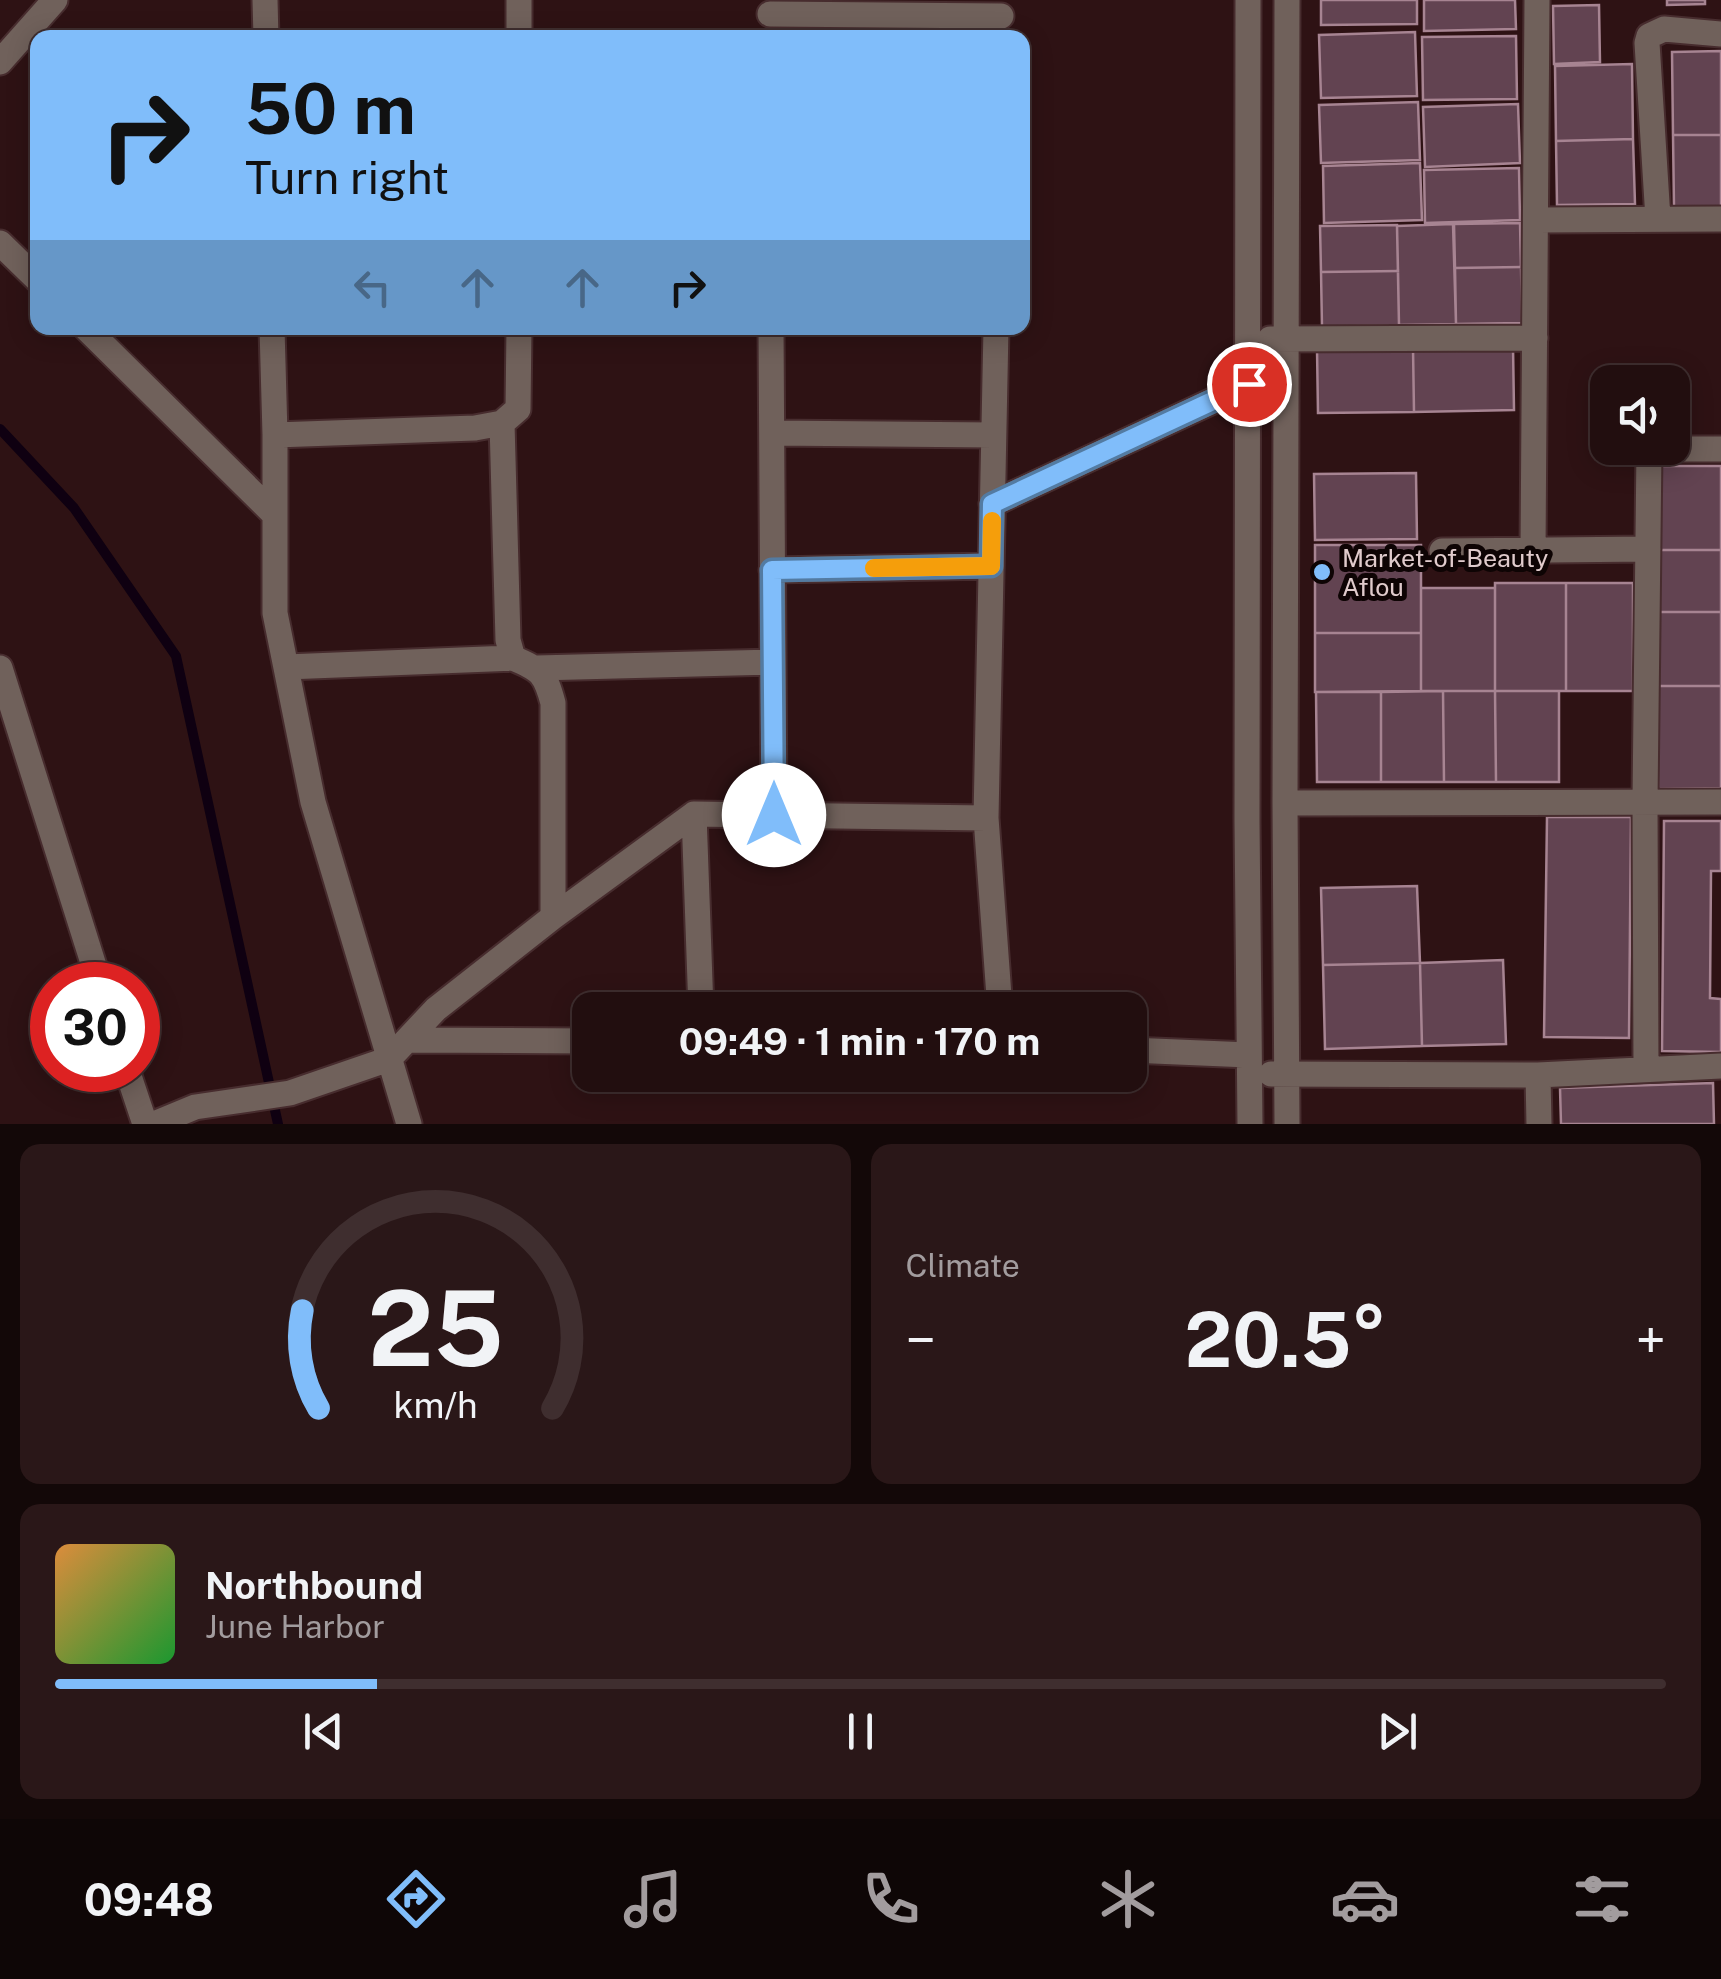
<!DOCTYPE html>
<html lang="en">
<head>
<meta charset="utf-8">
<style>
  :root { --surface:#220e0f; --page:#2a1718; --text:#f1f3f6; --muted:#a29c9e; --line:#3f2e2f; --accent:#80bdfa }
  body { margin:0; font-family:"Public Sans",sans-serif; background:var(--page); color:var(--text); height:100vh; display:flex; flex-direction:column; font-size:38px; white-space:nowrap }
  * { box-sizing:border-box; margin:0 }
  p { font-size:32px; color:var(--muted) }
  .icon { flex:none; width:55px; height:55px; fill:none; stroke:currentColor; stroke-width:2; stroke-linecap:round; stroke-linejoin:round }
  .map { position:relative; height:1124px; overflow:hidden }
  .drawer { display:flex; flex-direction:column; gap:20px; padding:20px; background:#130808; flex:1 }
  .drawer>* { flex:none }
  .hud { position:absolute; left:30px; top:30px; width:1000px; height:305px; border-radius:20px; box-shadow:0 5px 25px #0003,0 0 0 2px var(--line); background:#80bdfa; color:#111; overflow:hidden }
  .tools { position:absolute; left:1590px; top:365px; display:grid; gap:20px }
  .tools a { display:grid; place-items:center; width:100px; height:100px; border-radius:20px; background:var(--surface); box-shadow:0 5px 25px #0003,0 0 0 2px var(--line); font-size:50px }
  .speed { position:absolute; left:30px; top:962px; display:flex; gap:20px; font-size:50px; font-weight:700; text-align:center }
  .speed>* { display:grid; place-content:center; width:130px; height:130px; border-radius:50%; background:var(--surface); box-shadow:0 5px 25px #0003,0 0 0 2px var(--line); line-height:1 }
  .speed .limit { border:15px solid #d22; background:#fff; color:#111 }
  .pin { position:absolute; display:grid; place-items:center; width:85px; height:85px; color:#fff; margin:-42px; border:5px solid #fff; border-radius:50%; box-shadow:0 2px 10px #0007 }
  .me { position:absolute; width:110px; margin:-55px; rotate:0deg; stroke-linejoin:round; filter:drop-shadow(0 0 8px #0008) }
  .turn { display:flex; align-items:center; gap:35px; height:210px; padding:0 50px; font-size:45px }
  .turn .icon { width:130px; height:130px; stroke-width:2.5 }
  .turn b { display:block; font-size:70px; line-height:85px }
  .lanes { display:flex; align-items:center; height:95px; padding:0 50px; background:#0003; justify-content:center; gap:50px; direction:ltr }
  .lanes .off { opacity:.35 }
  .big { font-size:75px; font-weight:700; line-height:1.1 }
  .drawer .widget { flex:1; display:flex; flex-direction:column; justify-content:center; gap:15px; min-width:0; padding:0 35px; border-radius:20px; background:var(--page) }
  .drawer .dial { align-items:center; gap:0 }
  .dial svg { height:260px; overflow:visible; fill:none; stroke:var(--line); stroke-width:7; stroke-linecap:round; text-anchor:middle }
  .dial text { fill:var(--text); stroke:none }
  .song { display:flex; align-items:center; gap:30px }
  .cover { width:120px; height:120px; border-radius:15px; background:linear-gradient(135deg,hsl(30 70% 55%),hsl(130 70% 35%)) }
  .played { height:10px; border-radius:5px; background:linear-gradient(90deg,var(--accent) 20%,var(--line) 20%) }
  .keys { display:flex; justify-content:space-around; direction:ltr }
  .heat { display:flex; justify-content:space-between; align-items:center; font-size:55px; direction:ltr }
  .drawer .tiles { flex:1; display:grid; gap:20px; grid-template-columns:1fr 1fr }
  .widget:last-child { grid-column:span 2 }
  .trip { position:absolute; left:572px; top:992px; width:575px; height:100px; border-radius:20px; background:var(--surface); box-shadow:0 5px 25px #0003,0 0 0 2px var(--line); font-weight:700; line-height:100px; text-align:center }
  .menu { display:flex; height:160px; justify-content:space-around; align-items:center; background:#0e0606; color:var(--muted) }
  .menu .icon { width:70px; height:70px }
  .menu .on { color:var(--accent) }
  .menu b { font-size:45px; color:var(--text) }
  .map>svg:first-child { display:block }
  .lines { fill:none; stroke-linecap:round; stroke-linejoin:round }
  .stream { stroke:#0f0011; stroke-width:10 }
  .building { fill:#624351; stroke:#a78492; stroke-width:2.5 }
  .minor-casing { stroke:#472c2e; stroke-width:29 }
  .minor { stroke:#70615b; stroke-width:25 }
  .route-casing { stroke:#537ba2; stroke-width:25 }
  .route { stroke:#80bdfa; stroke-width:18 }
  .slow { stroke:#f59e0b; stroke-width:18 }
  .poi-dot { fill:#80bdfa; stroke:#0e0404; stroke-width:4 }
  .labels { text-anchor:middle; stroke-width:10; stroke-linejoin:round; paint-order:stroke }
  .poi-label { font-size:25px; fill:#e0cbcc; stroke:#0e0404; text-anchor:start }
</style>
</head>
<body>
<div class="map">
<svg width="1721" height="1124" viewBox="0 0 1721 1124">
  <rect width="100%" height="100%" fill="#2e1214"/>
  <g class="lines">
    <!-- stream -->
    <path class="stream" d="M0 429 74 508 176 656 278 1124"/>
  </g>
  <!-- building -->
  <path class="building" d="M1321 0H1417V24L1321 25Z
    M1424 0H1515L1516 29 1424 31Z
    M1667 0H1705V4L1667 5Z
    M1599 5 1600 62 1554 64 1553 6Z
    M1415 32 1417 96 1321 98 1319 35Z
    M1516 36 1517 99 1423 100 1422 37Z
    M1721 51V135H1673L1672 52Z
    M1632 64 1633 139 1556 141 1555 66Z
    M1418 102 1420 160 1321 163 1319 105Z
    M1518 104 1520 163 1425 167 1423 107Z
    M1673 135H1721V206L1674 207Z
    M1633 139 1635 204 1557 205 1556 141Z
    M1420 163 1422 220 1324 223 1323 166Z
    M1519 168 1520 220 1425 223 1424 170Z
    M1520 223 1521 267 1455 268 1454 224Z
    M1453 224 1456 324 1399 325 1397 226Z
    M1397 225 1398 271 1321 272 1320 226Z
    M1521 267 1522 323 1456 324 1455 268Z
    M1398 271 1399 325 1322 327 1321 272Z
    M1513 346 1514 410 1414 412 1413 348Z
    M1413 348 1414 412 1318 413 1317 349Z
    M1656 466H1721V550H1656Z
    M1416 473 1417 539 1315 540 1314 474Z
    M1315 545H1421V633H1315Z
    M1656 550H1721V612H1657Z
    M1495 583H1566V691H1495Z
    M1566 583H1633V691H1566Z
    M1421 588H1495V691H1421Z
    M1657 612H1721V686H1657Z
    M1315 633H1421V691L1315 692Z
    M1657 686H1721V788L1658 789Z
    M1443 691 1444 782H1381V692Z
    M1443 691H1495L1496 782H1444Z
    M1495 691H1559V782H1496Z
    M1316 692H1381V782H1317Z
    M1547 817H1631L1629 1038 1544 1037Z
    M1664 821H1721V871H1711L1710 998 1721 999V1052L1662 1051Z
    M1417 886 1420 963 1323 965 1321 888Z
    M1503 960 1506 1044 1422 1046 1420 963Z
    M1420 963 1422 1046 1325 1049 1323 965Z
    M1713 1083 1714 1124H1561L1560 1088Z"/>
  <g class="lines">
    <!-- minor casing -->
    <g class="minor-casing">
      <path id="minor" d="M265 0 266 38
        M1248 0 1247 821 1250 1124
        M770 14 1001 16
        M519 38V0
        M0 62 55 0
        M1658 219 1647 43 1649 36 1664 29 1721 34
        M1536 220 1721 219
        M0 243 38 280
        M86 328 274 514
        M272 328 275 435V613L313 802 409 1124
        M771 328 774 815
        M996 328 986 818 1000 1010
        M1270 339 1535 338
        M502 423 508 640 513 658C541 670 545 673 553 703V917
        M772 433 993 435
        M275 435 475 428 502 423 518 409 519 328
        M992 504 1249 384
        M1533 550 1537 0
        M1442 551 1648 549
        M772 570 991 566
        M286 667 513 658
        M0 668 100 985
        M537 668 773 662
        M1285 803 1721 802
        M694 814 701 1010
        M407 1040 590 1041
        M1130 1050 1249 1055
        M1646 1069 1645 801 1649 449H1721
        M127 1070 145 1124
        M1271 1074 1538 1075 1721 1066
        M1538 1075 1539 1124
        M154 1124 195 1107 290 1093 389 1059 436 1009 553 917 694 814 986 818
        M1287 1124 1285 803 1287 0"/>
    </g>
    <!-- minor -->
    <use href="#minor" class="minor"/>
  </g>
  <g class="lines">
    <!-- route casing -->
    <g class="route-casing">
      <path id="route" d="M774 815 772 570 991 566 992 504 1249 384"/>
    </g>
    <!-- route -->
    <use href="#route" class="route"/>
    <!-- slow -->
    <path class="slow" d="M874 568 991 566 992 521"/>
  </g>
  <!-- markers -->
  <circle class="poi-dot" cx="1322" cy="572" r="10"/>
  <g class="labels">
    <!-- poi labels -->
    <g class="poi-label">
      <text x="1342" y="567">Market-of-Beauty<tspan x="1342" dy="29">Aflou</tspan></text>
    </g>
  </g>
</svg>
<div class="tools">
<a><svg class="icon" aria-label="sound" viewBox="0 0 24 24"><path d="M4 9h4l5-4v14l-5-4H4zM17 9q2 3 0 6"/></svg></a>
</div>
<div class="speed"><div class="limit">30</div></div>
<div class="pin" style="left:1249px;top:384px;background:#d93025"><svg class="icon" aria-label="arrive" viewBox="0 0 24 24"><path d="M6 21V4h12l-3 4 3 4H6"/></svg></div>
<svg class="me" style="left:774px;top:815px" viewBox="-20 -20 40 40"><circle r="19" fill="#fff"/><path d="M0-13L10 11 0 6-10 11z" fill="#80bdfa"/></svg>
<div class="trip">09:49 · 1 min · 170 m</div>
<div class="hud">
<div class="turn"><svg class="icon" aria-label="right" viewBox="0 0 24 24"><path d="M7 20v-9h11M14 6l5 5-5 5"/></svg><div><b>50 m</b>Turn right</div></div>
<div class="lanes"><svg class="icon off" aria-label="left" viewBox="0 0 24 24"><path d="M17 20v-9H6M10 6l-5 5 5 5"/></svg><svg class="icon off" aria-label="ahead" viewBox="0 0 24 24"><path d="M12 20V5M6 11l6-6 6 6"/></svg><svg class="icon off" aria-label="ahead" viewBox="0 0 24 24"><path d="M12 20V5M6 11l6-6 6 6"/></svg><svg class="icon" aria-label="right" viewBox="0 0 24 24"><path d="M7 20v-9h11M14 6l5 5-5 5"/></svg></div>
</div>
</div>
<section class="drawer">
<div class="tiles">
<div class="widget dial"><svg viewBox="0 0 100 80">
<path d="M14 69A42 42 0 1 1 86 69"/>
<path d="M14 69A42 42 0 0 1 9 39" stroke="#80bdfa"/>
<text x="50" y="56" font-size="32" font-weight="700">25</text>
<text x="50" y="72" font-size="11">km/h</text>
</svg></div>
<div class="widget"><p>Climate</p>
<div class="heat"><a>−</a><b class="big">20.5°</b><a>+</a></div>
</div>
<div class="widget">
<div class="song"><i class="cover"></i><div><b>Northbound</b><p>June Harbor</p></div></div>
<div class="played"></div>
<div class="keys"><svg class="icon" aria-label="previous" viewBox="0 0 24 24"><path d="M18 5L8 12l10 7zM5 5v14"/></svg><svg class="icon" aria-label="pause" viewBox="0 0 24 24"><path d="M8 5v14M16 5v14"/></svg><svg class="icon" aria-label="next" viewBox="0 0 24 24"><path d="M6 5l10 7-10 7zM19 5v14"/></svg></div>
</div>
</div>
</section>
<nav class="menu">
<b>09:48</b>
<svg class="icon on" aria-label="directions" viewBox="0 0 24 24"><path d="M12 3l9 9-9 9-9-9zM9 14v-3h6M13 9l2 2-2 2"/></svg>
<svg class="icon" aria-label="music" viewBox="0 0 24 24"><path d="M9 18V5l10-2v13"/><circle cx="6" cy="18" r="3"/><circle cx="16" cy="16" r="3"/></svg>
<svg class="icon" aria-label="phone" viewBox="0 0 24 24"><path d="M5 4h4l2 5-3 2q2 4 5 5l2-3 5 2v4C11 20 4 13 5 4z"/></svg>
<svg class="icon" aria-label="climate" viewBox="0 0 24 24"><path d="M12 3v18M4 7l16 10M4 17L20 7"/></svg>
<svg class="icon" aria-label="car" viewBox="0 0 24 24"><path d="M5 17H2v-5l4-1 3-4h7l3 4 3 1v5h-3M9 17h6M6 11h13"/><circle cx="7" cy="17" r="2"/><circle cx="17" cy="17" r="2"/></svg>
<svg class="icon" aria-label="filters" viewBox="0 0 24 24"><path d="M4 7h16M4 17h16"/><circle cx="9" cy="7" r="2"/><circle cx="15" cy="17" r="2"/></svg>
</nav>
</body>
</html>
